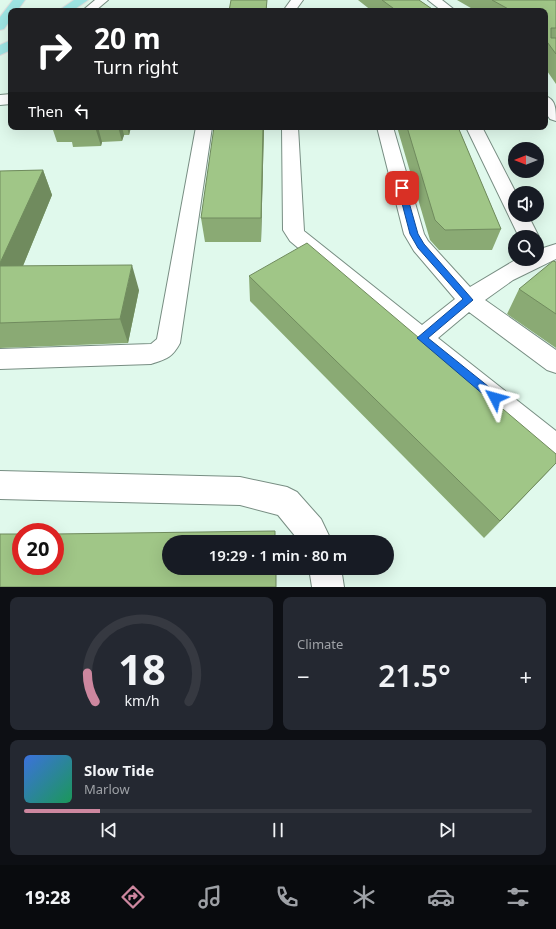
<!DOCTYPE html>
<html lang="en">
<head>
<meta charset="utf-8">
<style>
  :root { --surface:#171b24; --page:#242831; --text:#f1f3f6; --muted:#9ea1a6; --line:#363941; --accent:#cd879f }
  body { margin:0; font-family:"Noto Sans",sans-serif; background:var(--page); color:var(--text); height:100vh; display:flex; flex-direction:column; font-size:15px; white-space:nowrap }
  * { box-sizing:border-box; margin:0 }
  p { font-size:13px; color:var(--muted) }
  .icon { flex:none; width:22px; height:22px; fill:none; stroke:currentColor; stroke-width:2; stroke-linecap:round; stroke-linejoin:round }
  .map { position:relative; height:587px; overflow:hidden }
  .side { display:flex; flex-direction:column; gap:10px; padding:10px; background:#0d0f14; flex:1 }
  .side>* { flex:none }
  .banner { position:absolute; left:8px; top:8px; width:540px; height:122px; border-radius:8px; box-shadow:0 4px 16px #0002; background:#202124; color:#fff; overflow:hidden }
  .needle { width:26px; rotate:270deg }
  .fabs { position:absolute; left:508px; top:142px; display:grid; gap:8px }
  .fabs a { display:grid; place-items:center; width:36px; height:36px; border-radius:50%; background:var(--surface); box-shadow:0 4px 16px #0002; font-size:20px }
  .speed { position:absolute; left:12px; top:523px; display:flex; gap:8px; font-size:20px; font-weight:700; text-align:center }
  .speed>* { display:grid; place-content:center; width:52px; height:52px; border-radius:50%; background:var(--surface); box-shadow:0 4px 16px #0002; line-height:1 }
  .speed .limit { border:6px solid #d22; background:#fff; color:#111 }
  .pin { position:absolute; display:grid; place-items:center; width:34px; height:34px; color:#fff; margin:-17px; border-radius:8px; box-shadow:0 2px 6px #0006 }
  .me { position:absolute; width:44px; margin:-22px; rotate:309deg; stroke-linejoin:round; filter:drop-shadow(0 0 3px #0008) }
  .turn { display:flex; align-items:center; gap:14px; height:84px; padding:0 20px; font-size:18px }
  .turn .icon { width:52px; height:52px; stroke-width:2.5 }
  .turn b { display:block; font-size:28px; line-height:34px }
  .then { display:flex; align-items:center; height:38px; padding:0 20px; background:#0003; gap:8px; font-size:15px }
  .big { font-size:30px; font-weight:600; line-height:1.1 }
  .side .widget { flex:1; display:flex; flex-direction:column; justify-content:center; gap:6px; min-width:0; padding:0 14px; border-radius:8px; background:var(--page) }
  .side .dial { align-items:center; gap:0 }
  .dial svg { height:104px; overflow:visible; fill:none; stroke:var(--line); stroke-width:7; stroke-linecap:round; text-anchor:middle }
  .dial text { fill:var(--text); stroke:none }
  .song { display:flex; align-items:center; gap:12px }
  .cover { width:48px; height:48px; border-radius:6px; background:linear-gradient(135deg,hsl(220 70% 55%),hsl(150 70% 35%)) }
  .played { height:4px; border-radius:2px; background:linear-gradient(90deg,var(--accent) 15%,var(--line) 15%) }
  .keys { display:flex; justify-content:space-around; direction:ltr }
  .heat { display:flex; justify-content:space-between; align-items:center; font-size:22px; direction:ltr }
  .side .tiles { flex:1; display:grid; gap:10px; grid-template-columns:1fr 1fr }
  .widget:last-child { grid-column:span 2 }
  .trip { position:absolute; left:162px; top:535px; width:232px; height:40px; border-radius:20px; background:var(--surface); box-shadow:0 4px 16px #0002; font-weight:600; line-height:40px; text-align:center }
  .menu { display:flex; height:64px; justify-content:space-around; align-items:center; background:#090b0e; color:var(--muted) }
  .menu .icon { width:28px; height:28px }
  .menu .current { color:var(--accent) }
  .menu b { font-size:18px; color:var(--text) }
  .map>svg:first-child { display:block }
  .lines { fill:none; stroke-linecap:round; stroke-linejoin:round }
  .minor-casing { stroke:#788e83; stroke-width:2 }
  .major-casing { stroke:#dee0df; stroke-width:2 }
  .minor { fill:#fff; fill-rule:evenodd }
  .major { fill:#9ee6e4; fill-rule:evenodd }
  .wall { fill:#8aaa74 }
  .shaded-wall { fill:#708b5e }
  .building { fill:#a0c687; stroke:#708b5e }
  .route { fill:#1a73e8; stroke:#114b97 }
</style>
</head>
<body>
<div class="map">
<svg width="556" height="587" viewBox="0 0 556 587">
  <rect width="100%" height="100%" fill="#e0f9ec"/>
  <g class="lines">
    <!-- minor casing -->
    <g class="minor-casing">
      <path id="minor" d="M95 0H108L95 11H82Z
        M291 0H303L295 11H283Z
        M428 0H442L456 11H442Z
        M11 94V104L0 105V95Z
        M545 96C556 99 556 110 556 121L550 119 545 112Z
        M196 127H212L180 343C172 358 166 359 151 364L0 369V349L151 344 157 339Z
        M282 127H298L304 231 422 325 455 299 414 251 404 234 377 127H393L424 234 428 241 470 287 517 259H537V250L556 244V259L513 280 485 300 556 350V373L547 370 469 312 438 338 556 431V461L546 457 290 241 283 230Z
        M466 127H482L516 193 515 215H528L539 237 537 240V237H519Z
        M0 471 240 477 287 487 297 492 321 519 332 542H300L278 515 240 505 0 499Z
        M309 568H341L344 587H312Z"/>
    </g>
    <!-- major casing -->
    <g class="major-casing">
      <path id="major" d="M13 0H25L17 11H11V19L4 29 0 30V17Z
        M74 0H88L72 11H58Z
        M11 40V50L0 55V45Z"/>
    </g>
    <!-- minor -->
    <use href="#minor" class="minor"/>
    <!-- major -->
    <use href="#major" class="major"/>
  </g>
  <!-- wall -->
  <path class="wall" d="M358 0H419L435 11H372Z
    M457 0H556V84L545 68V11H476Z
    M52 127H131L129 135H124L122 141 102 142 101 146 73 147 72 142H57Z
    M264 127 261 242H205L201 218Z
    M397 127H458L501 229 492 250H439L430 240Z
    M43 170 52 195 23 266 139 290 128 343 0 348V171Z
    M556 262V348L507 314 519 289Z
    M249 276 556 463 484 538 250 301Z"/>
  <!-- shaded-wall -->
  <path class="shaded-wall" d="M267 0V11H266Z
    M95 127H98L102 142 101 146Z
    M118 127H122L124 135 122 141Z
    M127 127H131L129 135Z
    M263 127H264L261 242V218Z
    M43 170 52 195 13 290 0 268V263Z
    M132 265 139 290 128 343 120 319Z
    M556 463 542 478 484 538 500 521Z"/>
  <!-- building -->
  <path class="building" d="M231 0H267L266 11H229Z
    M382 0H419L435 11H397Z
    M492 0H556V28H551V38H556V54L545 39V11H512Z
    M214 127H263L261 218H201Z
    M407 127H458L501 229 445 230 435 220Z
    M43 170 0 263V171Z
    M307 243 556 454V463L500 521 249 276Z
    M553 261 556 262V314L519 289Z
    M132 265 120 319 0 323V266Z
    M275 531V542H169V568H276V587H0V534H21V566H55V534Z"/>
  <!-- route -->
  <path class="route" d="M399 186 405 188 418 234 424 244 473 300 428 338 499 395 500 398 499 401H491L417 338 463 299 418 248 410 234 398 188Z"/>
</svg>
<div class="fabs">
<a><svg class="needle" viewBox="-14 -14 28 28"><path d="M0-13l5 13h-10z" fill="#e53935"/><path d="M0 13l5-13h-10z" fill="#9ea1a6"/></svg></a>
<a><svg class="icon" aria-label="sound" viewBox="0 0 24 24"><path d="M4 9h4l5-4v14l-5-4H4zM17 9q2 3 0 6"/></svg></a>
<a><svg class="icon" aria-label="search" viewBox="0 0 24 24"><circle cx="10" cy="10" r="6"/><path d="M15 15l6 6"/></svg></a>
</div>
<div class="speed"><div class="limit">20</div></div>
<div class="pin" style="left:402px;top:188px;background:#d93025"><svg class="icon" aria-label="arrive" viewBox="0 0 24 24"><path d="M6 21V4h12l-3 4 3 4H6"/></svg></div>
<svg class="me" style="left:495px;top:398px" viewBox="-20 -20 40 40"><path d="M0-17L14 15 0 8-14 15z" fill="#1a73e8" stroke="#fff" stroke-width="4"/></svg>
<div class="trip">19:29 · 1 min · 80 m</div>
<div class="banner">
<div class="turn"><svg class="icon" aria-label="right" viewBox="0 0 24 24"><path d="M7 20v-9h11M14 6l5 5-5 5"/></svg><div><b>20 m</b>Turn right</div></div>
<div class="then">Then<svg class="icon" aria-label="left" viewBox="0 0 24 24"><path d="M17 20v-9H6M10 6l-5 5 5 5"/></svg></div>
</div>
</div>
<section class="side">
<div class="tiles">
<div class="widget dial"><svg viewBox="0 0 100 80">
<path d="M14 69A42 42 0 1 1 86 69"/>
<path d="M14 69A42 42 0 0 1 8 47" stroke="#cd879f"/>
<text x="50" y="56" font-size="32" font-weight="700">18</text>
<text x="50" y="72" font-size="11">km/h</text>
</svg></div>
<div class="widget"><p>Climate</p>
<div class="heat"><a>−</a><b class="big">21.5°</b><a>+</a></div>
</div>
<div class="widget">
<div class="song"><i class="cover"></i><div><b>Slow Tide</b><p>Marlow</p></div></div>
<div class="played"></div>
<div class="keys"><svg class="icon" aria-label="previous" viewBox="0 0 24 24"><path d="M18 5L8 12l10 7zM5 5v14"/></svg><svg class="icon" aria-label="pause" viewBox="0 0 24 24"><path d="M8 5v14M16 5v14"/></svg><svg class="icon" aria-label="next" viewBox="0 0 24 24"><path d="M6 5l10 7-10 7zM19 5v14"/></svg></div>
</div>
</div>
</section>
<nav class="menu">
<b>19:28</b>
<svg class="icon current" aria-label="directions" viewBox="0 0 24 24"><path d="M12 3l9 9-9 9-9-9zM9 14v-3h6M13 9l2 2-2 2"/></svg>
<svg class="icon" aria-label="music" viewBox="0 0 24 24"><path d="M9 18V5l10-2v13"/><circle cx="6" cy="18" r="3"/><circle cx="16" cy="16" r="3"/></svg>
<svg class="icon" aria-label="phone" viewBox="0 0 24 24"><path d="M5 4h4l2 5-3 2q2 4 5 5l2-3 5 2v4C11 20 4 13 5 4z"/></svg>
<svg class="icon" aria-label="climate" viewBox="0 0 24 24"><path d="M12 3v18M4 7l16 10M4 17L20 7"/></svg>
<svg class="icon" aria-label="car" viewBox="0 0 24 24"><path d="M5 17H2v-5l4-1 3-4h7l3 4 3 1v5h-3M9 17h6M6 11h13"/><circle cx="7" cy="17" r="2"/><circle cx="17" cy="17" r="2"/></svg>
<svg class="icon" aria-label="filters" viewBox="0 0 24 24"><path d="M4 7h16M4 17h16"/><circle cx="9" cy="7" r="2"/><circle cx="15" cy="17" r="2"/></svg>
</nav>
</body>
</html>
